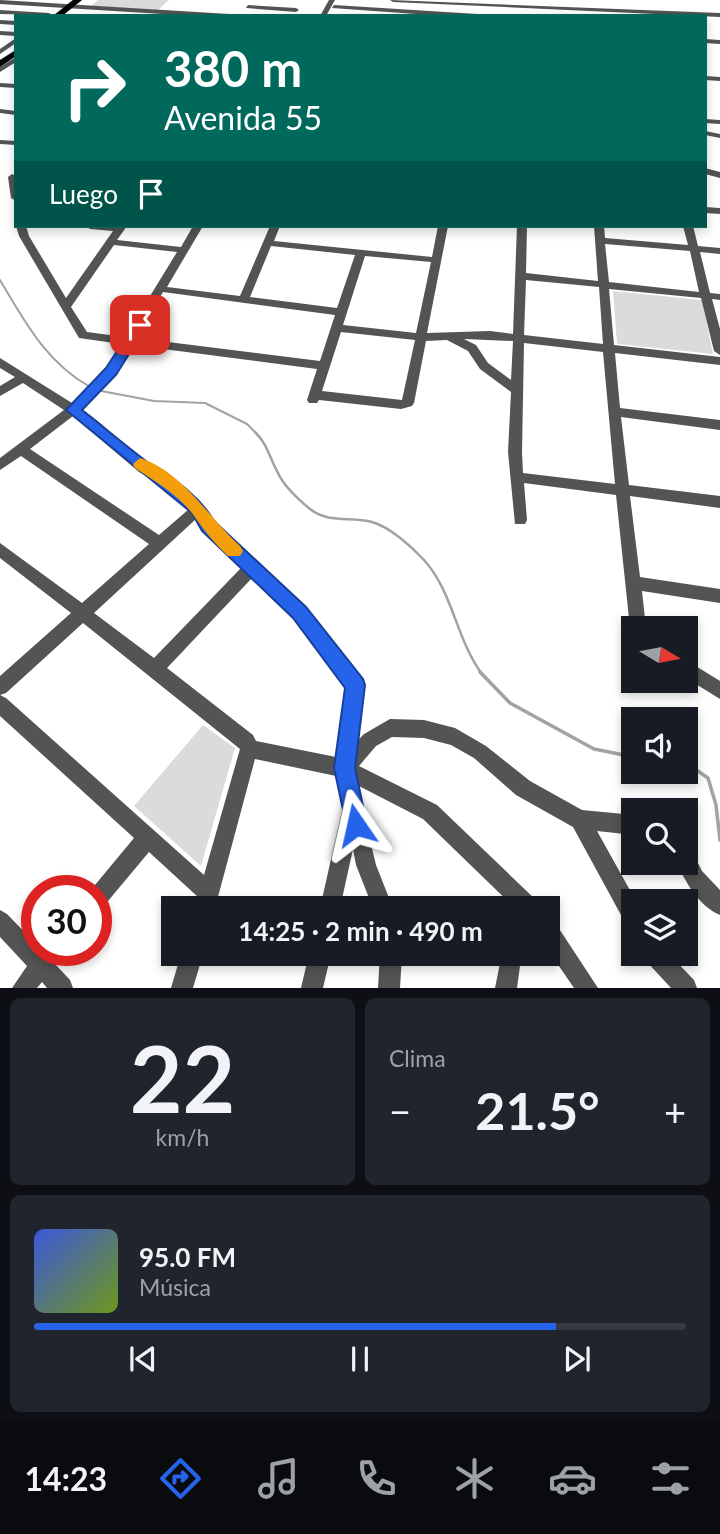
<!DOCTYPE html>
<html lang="es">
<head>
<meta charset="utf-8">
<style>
  :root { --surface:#171b24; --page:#20242c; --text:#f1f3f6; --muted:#9ea1a6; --line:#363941; --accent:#2563eb }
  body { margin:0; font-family:Lato,sans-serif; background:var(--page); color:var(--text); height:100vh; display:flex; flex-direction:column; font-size:26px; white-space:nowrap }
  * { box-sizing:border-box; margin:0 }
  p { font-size:23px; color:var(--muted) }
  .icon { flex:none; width:38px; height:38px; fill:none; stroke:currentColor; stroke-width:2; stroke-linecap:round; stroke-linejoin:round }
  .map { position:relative; height:988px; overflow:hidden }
  .panel { display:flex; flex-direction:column; gap:10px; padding:10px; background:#0d0f14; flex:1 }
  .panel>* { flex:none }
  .guide { position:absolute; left:14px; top:14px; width:693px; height:214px; border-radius:0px; box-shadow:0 4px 10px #0003; background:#00695c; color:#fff; overflow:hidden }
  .needle { width:46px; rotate:100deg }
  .fabs { position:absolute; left:621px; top:616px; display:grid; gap:14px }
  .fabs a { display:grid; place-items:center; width:77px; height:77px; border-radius:0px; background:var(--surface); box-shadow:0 4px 10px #0003; font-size:35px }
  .speed { position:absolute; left:21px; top:875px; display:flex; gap:14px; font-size:35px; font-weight:700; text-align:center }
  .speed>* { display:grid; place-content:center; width:91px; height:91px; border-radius:50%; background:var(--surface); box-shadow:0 4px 10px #0003; line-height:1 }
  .speed .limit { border:10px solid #d22; background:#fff; color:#111 }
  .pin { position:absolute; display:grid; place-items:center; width:60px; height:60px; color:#fff; margin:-30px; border-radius:14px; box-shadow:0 4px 10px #0006 }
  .me { position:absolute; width:77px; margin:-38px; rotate:349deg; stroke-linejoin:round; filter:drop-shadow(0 0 5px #0008) }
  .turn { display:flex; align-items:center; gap:24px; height:147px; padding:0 35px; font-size:32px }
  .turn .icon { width:91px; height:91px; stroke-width:2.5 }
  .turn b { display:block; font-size:49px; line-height:60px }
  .then { display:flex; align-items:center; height:66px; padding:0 35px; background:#0003; gap:14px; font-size:26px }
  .big { font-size:52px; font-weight:700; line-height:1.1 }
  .panel .card { flex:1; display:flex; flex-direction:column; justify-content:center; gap:10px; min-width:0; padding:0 24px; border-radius:10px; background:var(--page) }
  .panel .dial { align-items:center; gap:0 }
  .dial b { font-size:91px; line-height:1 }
  .song { display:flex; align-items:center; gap:21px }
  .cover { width:84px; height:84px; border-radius:10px; background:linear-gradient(135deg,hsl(230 70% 55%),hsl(80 70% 35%)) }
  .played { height:7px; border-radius:4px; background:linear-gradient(90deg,var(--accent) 80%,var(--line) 80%) }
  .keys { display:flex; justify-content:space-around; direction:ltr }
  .heat { display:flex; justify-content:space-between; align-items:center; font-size:38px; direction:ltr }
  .panel .tiles { flex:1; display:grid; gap:10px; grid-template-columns:1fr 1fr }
  .card:last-child { grid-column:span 2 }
  .trip { position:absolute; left:161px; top:896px; width:399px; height:70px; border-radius:0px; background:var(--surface); box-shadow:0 4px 10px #0003; font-weight:700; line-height:70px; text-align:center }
  .dock { display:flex; height:112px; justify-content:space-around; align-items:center; background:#090b0e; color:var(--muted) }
  .dock .icon { width:49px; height:49px }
  .dock .on { color:var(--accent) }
  .dock b { font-size:32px; color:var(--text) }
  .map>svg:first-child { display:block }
  .green { fill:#dbdbdb }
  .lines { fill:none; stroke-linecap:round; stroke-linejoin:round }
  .stream-far2 { stroke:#a2a2a2; stroke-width:2 }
  .stream-far1 { stroke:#a2a2a2; stroke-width:2.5 }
  .stream { stroke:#a2a2a2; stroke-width:3.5 }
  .major-casing { stroke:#dbdbdb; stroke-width:1 }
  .minor { fill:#545454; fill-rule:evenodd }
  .major { fill:#000; fill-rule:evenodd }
  .route { fill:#2563eb; stroke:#184099; stroke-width:2 }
  .slow { fill:#f59e0b }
</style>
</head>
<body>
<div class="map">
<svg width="720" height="988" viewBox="0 0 720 988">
  <rect width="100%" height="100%" fill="#fff"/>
  <!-- green -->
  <path class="green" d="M98 0H169L158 10 91 6Z
    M613 291 702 300 713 354 617 344Z
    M203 725 235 748 201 866 134 806Z"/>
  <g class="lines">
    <!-- stream-far2 -->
    <path class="stream-far2" d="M0 280C25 322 46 362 90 387
      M96 390 154 401 205 403 247 424 256 433"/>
    <!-- stream-far1 -->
    <path class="stream-far1" d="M255 432C268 445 269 457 278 473 284 486 299 500 310 509 329 524 351 516 372 522 390 527 412 547 424 560 453 592 456 639 482 674"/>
    <!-- stream -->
    <path class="stream" d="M480 672 510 703 594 749 634 757
      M686 763 708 778 716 805 720 840"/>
    <!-- major casing -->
    <g class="major-casing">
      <path id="major" d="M73 0H82L62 16H53Z
        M16 50V56L0 67V60Z"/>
    </g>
    <!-- minor -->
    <path class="minor" d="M0 0 229 14 232 16H195L0 4Z
      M329 0H335L326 16H320Z
      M390 0 720 13V17L393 2Z
      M248 5 296 8 299 10 296 12 246 8Z
      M334 5 477 14 480 16H444L332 8Z
      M0 10 49 13 52 15 0 14Z
      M0 20 16 21V25L0 24Z
      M0 31 16 32V36L0 35Z
      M16 38V43L0 54V49Z
      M705 39 720 40V44L705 43Z
      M16 57V62L0 72V67Z
      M705 76 720 77V81L705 80Z
      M0 83 16 84V88L0 87Z
      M0 109 16 111V115L0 113Z
      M705 119 720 120V124L705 123Z
      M705 131 720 134V138L705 135Z
      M0 140 16 141V145L0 144Z
      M705 168 720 172V178L705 174Z
      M12 174 16 176V201L11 198 8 177Z
      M705 207 720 208V214L705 213Z
      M16 226H26L29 236 66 298 113 231 90 229 85 226H127L117 240 181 247 193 226H203L167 287 240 296 270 226H280L274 241 432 257 438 226H448L427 333 490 331 513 334 517 226H527L526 273 598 281 594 226H604L605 238 688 245 683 226H693L698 246 720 248V254L700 252 710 293 720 294V300L712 299 720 329V355L714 351 701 298 609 289 614 345 720 357V365L615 353 620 408 720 420V430L621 417 629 485 720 496V508L630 496 640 577 720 589V603L642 591 646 628H634V634L630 628 616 495 524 483 527 520 525 524H515L508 452 511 392 480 369 468 351 447 340 426 341 414 403 412 406 401 409 319 400 317 403H309L307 400 317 369 132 345 112 378 81 409C106 425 125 448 149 464 175 483 196 493 213 522L305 608 365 685 357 741 364 734 390 719 424 720 455 728 486 746 530 781 582 810 634 815V835L597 831 636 901H634V929L627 926 573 827 516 795 474 758 451 745 424 738 392 737 376 746 359 766 437 805 537 901 540 908H515L423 819 357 785 376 865 393 908H373L356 865 353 849 340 908H320L343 806 336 776 255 759 215 908H195L198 897 149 852 103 907 96 910V891H90L134 838 0 716V695L6 698 204 875 240 749 83 623 6 693 0 695V676L71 613 0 558V543L82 603 149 544 21 456 0 470V458L64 410 23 383 0 396V386L15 377 0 368V358L72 403 104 372 121 344 79 338 19 236ZM605 244 690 251 699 292 609 282ZM114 245 177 252 125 337 87 332 71 307ZM271 246 355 255 337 308 250 297ZM365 256 431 262 416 333 343 325ZM526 280 599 287 603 344 524 335ZM163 292 335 315 320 361 136 338ZM341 332 415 340 402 400 322 391ZM464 339 513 341 511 380 488 363 476 345ZM524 343 603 352 615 484 523 473 522 452ZM73 416 139 472 168 490 189 509 159 535 30 449ZM196 519 203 530 241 568 154 658 94 613ZM252 578 293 618 347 687 336 757 256 741 253 735 167 668Z
      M686 660 720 681V699L686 678Z
      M686 850 693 853 702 871 720 890V915C700 907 685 882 677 863H686Z
      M0 910 7 914 37 945V950H65L56 965 70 980 73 988H47L42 982 37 988H12L27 966 0 937Z
      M548 921 556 924 598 988H574L548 950Z
      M181 954H203L193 988H171Z
      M309 954H331L323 988H301Z
      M380 954H402L400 988H378Z
      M644 954H669L694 980 697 988H671L647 962Z
      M509 955 517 958 520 966 517 988H495L501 958Z"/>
    <!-- major -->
    <use href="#major" class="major"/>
  </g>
  <!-- route -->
  <path class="route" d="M136 322 147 325 116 375 82 410C105 428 127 447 150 464 176 481 198 494 214 521L306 607 363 679 365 685 355 768 367 825 364 833 356 837 348 833 334 768 345 688 293 618 202 531 192 513 66 410 106 368Z"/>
  <!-- slow -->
  <path class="slow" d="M140 458C182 471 209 518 240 546L243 551 240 556H228C212 541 205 531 192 513 177 494 154 481 135 468L133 464Z"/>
</svg>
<div class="fabs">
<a><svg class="needle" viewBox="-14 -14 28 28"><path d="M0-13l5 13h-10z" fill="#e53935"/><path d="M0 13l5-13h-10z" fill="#9ea1a6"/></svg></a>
<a><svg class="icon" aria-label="sound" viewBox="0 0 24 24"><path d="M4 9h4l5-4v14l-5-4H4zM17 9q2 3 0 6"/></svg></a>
<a><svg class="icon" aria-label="search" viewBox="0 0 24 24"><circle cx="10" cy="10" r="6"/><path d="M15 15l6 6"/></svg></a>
<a><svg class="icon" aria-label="layers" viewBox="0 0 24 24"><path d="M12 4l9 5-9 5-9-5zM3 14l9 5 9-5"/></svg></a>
</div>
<div class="speed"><div class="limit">30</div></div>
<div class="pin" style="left:140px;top:325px;background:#d93025"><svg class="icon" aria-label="arrive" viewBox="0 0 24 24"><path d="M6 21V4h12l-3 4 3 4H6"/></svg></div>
<svg class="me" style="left:356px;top:825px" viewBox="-20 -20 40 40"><path d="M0-17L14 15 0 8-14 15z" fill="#2563eb" stroke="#fff" stroke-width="4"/></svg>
<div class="trip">14:25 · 2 min · 490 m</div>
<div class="guide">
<div class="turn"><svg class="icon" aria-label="right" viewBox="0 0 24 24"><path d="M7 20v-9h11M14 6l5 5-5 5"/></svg><div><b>380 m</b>Avenida 55</div></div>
<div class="then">Luego<svg class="icon" aria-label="arrive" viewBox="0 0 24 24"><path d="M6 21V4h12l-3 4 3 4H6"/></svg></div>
</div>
</div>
<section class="panel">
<div class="tiles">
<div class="card dial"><b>22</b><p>km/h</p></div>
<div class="card"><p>Clima</p>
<div class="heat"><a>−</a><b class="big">21.5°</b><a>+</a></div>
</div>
<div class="card">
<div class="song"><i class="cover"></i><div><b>95.0 FM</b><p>Música</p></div></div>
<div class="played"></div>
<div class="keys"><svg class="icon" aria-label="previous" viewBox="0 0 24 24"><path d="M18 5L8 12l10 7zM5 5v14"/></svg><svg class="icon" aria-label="pause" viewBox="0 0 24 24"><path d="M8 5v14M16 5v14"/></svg><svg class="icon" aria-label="next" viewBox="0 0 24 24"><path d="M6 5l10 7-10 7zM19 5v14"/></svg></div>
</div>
</div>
</section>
<nav class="dock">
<b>14:23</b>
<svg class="icon on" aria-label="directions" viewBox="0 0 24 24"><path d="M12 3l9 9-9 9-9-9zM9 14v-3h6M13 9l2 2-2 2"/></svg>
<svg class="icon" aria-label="music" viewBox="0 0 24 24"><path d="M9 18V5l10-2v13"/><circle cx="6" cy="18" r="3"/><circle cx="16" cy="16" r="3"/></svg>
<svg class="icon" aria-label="phone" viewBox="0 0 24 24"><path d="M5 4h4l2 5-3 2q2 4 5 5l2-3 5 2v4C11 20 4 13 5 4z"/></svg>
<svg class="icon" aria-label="climate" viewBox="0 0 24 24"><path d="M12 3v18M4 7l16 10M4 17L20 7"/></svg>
<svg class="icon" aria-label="car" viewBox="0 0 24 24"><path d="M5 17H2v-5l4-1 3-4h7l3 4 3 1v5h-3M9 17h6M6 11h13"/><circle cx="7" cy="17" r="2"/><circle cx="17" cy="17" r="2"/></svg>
<svg class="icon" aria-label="filters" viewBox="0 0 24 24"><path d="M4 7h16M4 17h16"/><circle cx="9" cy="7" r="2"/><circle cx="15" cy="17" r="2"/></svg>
</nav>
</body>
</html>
